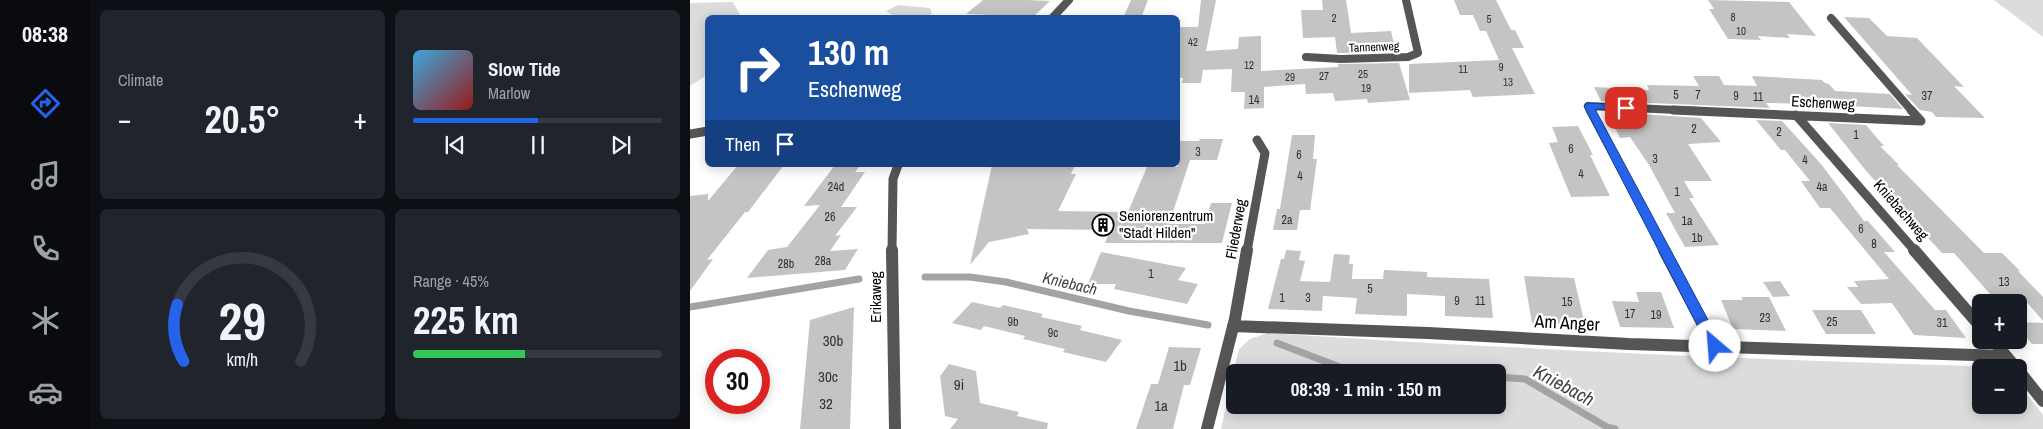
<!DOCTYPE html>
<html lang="en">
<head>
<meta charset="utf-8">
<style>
  :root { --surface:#171b24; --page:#20242c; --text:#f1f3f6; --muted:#9ea1a6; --line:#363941; --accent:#2563eb }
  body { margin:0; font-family:"Archivo Narrow",sans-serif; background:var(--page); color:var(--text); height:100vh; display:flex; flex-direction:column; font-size:19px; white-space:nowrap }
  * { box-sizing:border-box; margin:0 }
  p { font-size:16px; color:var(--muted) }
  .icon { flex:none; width:28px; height:28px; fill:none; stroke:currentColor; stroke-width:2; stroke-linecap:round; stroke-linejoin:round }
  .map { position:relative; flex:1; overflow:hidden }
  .panel { display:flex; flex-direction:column; gap:10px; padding:10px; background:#0d0f14; width:600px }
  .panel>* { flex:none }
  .guide { position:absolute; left:15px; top:15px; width:475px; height:152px; border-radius:8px; box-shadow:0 2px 12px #0003; background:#1a4fa0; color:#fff; overflow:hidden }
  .buttons { position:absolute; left:1282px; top:294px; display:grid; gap:10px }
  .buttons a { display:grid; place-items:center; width:55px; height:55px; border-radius:8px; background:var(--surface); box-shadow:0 2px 12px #0003; font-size:25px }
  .speed { position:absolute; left:15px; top:349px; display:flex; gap:10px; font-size:25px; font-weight:700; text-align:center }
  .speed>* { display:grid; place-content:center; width:65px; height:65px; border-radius:50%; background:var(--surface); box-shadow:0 2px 12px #0003; line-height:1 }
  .speed .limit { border:8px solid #d22; background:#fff; color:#111 }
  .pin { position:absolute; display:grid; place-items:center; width:42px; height:42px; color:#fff; margin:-21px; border-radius:10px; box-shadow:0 2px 8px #0006 }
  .me { position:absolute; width:55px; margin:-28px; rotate:333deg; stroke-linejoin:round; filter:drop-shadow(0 0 4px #0008) }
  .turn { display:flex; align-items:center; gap:18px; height:105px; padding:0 20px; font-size:22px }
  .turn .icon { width:65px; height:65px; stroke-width:2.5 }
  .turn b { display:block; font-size:35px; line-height:42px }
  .then { display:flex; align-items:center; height:48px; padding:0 20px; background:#0003; gap:10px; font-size:19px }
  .big { font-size:38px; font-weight:700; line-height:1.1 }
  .panel .tile { flex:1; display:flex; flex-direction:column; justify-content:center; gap:8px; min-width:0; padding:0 18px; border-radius:8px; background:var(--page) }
  .panel .dial { align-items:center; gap:0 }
  .dial svg { height:130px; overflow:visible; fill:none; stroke:var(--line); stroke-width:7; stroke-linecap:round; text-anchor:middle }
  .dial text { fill:var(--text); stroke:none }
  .song { display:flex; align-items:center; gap:15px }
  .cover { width:60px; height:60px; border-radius:8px; background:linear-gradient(135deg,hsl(200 70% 55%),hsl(0 70% 35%)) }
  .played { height:5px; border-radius:2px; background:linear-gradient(90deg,var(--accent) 50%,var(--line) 50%) }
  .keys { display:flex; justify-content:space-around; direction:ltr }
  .heat { display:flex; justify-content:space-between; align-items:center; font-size:28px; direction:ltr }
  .charge { height:8px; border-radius:4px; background:linear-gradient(90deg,#34c759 45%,var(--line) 0) }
  .panel .tiles { flex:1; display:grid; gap:10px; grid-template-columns:repeat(2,1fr) }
  .trip { position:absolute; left:536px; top:364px; width:280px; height:50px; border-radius:8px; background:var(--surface); box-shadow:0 2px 12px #0003; font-weight:700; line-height:50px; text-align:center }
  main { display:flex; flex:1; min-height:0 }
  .menu { display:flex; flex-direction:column; width:90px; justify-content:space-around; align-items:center; background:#090b0e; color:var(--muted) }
  .menu .icon { width:35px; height:35px }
  .menu .current { color:var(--accent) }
  .menu b { font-size:22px; color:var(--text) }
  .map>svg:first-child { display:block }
  .green { fill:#dcdcdc; fill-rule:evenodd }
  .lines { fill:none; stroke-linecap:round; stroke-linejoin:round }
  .stream { stroke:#a3a3a3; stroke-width:7 }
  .building { fill:#c4c4c4 }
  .street-far2 { stroke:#555; stroke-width:8 }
  .street-far1 { stroke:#555; stroke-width:9 }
  .street { stroke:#555; stroke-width:12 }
  .route { fill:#2563eb; stroke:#184099 }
  .labels { text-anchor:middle; stroke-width:4.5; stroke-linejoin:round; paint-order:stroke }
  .far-number-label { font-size:11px; fill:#313131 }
  .far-street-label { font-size:12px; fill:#000; stroke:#fff }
  .number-label { font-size:12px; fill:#313131 }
  .street-label { font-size:15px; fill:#000; stroke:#fff }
  .poi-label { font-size:15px; fill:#000; stroke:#fff; text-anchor:start }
  .near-number-label { font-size:15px; fill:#313131 }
  .water-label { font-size:16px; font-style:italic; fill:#444; stroke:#fff }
  .near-street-label { font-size:18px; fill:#000; stroke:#fff }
  .near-water-label { font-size:19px; font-style:italic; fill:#444; stroke:#fff }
</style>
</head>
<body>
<main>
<nav class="menu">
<b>08:38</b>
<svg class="icon current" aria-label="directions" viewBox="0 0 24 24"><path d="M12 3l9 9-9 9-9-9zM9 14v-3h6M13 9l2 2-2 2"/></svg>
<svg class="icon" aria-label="music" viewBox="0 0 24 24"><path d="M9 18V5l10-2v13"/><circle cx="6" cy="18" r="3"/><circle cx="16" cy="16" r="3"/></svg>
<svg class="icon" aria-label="phone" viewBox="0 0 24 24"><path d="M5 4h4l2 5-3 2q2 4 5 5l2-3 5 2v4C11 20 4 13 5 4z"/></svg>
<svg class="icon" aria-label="climate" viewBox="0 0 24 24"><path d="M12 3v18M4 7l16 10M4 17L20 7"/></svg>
<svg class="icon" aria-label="car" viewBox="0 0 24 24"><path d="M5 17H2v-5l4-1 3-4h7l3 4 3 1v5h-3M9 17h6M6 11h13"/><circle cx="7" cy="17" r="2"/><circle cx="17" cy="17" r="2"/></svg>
</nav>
<section class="panel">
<div class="tiles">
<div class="tile"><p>Climate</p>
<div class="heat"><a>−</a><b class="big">20.5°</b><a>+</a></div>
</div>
<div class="tile">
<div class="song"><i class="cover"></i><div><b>Slow Tide</b><p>Marlow</p></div></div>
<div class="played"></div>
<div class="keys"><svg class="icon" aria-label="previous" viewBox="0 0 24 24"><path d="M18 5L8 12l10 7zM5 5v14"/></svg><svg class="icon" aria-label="pause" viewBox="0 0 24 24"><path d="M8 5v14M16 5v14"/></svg><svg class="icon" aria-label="next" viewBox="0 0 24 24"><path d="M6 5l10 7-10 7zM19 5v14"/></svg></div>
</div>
<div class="tile dial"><svg viewBox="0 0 100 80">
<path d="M14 69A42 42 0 1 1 86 69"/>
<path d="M14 69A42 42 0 0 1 10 34" stroke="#2563eb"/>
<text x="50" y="56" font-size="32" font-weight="700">29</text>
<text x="50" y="72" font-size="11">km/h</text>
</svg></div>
<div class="tile"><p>Range · 45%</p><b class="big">225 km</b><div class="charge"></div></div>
</div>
</section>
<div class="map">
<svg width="1353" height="429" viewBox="0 0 1353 429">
  <rect width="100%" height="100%" fill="#fff"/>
  <!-- green -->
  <path class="green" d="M1304 0H1353V37Z
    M43 2 51 17 18 18 17 75 0 86V3Z
    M208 5 240 8 242 13 237 17H205L196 11Z
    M578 333C823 349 1069 360 1315 367L1291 368V405H1329V384L1353 415V429H531L549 349 560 339ZM808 372V405H545V372Z"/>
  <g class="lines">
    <!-- stream -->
    <path class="stream" d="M235 277H280L316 282 439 311 518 325
      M0 307 169 279
      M587 343 663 372
      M808 377 835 379 917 427 925 429"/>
  </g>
  <!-- building -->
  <path class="building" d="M293 0H338L360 1 343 17 276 14Z
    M441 0H458L451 18H433Z
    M511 0H526L516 51 548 49 549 37 571 36V71L648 67V64L709 63 720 100 678 103 677 99 645 101 643 93 616 94 615 84 574 87V108L554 109 555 92H541L542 69 513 70 511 83H492L493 78H488V27H508Z
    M632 0H656L661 33 701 31 706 52 647 53 645 37 613 38 611 10H633Z
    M764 0H806L821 30H825L834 48H822L845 94 783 97 780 90 719 93V64L809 60 796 31H790L783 15H770Z
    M1018 0 1099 2 1126 36 1097 34 1100 38 1068 36 1071 40 1038 39 1019 9H1024Z
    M1154 17 1179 18 1197 36 1227 38 1274 87 1264 86 1295 118 1246 117 1242 112 1230 110 1215 94 1222 95Z
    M1003 76H1029L1034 85 1067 86 1062 76 1132 80 1135 83 1139 84 1145 91 1200 94 1213 109 1159 106 1164 111 1127 110 1122 104 1082 103H1076L1080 108 911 101 904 87 959 90 957 85 1009 86Z
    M917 112 1011 118 1031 142 998 144 1022 181H994L1004 198H999L1029 245 995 247 976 213H985L959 165 940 137 930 138Z
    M1066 120 1092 121 1131 164 1174 221H1178L1205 252H1194L1245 310H1256L1276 338 1224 335 1202 303 1171 304 1157 287H1168L1164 281 1199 279 1140 208H1130L1111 181H1120L1095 150H1091Z
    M1138 123 1176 125 1194 146H1190L1209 165H1207L1294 253H1312L1330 271H1328L1353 297V321L1330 294H1300L1264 253H1252L1177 172Z
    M888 126 903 155H900L920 196 881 197 859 143 868 142 862 127Z
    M602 135H625L623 159H627L620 210H610L607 230H583L587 209H590Z
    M510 139H533L527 160H500L479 224H515L521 203H542L532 243H415L420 230 337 229 339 234 299 242 280 265 302 165H385L381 174H386L368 211 438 212 457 167H488V141H509Z
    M48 165H94L58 212H55L17 260 23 259 0 291V196L18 194V201Z
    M145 165H171L165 172H175L151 207H167L145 236 151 235 140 251 168 249 155 270 57 278 78 250 97 247 130 205 114 206Z
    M596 250 611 251 609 260 615 261 610 281 640 282 644 254 660 255 659 264H663L662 279H693L694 270 737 272V277L799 279 803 318 755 316V296L717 294V316L665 314 667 298 633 296 632 311 578 309 591 259H594Z
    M411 252 496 268 488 280 508 284 497 304 424 289 426 284H398Z
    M834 276 884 278 895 325 842 323Z
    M1090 281 1100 296 1083 297 1073 282Z
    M946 292H971L984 328 930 327 922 301 949 302Z
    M1051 297H1079L1096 331 1043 329 1031 300H1053Z
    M282 302 310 308 313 305 353 314 351 317 392 326 390 330 432 340 416 362 373 352 375 349 333 339 335 336 294 326 291 330 262 323Z
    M164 307 160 429H110L120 320Z
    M1122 310H1171L1186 334H1136Z
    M1329 322 1353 323V344H1342L1329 328Z
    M479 347 511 348 500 385H494L483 429H446L461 384H468Z
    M259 364 286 371 290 403 329 412 327 416 358 423 357 429H260L268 419 255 416 250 376Z"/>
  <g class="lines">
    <!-- street-far2 -->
    <path class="street-far2" d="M362 18 379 0
      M1141 18 1222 111
      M616 57 651 59 718 57 728 53 716 0
      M898 106 1010 111
      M898 106 901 111"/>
    <!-- street-far1 -->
    <path class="street-far1" d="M900 110 975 251
      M983 110 1231 121 1221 110
      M1106 115 1225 251
      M0 134 18 131
      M202 251 203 179 208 165
      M557 251 575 153 567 140"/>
    <!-- street -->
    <path class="street" d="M202 250 205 429
      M974 250 1025 347
      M1224 250 1291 327
      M543 326 738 333 939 344 1316 356
      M1303 340 1326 368
      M1329 371 1353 401
      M517 429 545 319 557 250"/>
  </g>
  <!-- route -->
  <path class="route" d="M898 103 936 105 941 108 936 111 905 109 1032 346 1030 350 1025 352 1020 350 894 106Z"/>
  <!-- icons -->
  <defs>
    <g id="building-ring" transform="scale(1.125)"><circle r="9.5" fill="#fff" stroke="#000" stroke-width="1.5"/><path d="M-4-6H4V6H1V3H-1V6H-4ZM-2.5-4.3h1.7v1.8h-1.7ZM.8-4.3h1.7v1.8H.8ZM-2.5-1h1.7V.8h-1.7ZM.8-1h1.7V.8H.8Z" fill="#000"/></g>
  </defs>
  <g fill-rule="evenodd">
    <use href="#building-ring" x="413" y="225"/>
  </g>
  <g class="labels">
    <!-- far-number labels -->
    <g class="far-number-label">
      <text x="1043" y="21">8</text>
      <text x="644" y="22">2</text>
      <text x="799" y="23">5</text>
      <text x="1051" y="35">10</text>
      <text x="503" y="46">42</text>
      <text x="559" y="69">12</text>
      <text x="811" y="71">9</text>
      <text x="773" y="73">11</text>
      <text x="673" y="78">25</text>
      <text x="634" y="80">27</text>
      <text x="600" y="81">29</text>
      <text x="818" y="86">13</text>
      <text x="676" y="92">19</text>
    </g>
    <!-- far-street labels -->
    <g class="far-street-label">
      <text transform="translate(684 47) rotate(-2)" y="4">Tannenweg</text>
    </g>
    <!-- number labels -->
    <g class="number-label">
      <text x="986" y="99">5</text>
      <text x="1008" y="99">7</text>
      <text x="1046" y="100">9</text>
      <text x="1237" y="100">37</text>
      <text x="1068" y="101">11</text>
      <text x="564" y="104">14</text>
      <text x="1004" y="133">2</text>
      <text x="1089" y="136">2</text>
      <text x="1166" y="139">1</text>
      <text x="881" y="153">6</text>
      <text x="508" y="156">3</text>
      <text x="609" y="159">6</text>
      <text x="965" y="163">3</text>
      <text x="1115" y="164">4</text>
      <text x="891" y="178">4</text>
      <text x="610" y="180">4</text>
      <text x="146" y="191">24d</text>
      <text x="1132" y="191">4a</text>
      <text x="987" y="196">1</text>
      <text x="140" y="221">26</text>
      <text x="597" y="224">2a</text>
      <text x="997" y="225">1a</text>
      <text x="1171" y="233">6</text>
      <text x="1007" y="242">1b</text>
      <text x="1184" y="248">8</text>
      <text x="133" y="265">28a</text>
      <text x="96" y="268">28b</text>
      <text x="461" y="278">1</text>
      <text x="1314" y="286">13</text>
      <text x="680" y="293">5</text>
      <text x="592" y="302">1</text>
      <text x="618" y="302">3</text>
      <text x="767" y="305">9</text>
      <text x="790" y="305">11</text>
      <text x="877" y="306">15</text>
      <text x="940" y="318">17</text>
      <text x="966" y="319">19</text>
      <text x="1075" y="322">23</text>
      <text x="323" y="326">9b</text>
      <text x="1142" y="326">25</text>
      <text x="1252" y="327">31</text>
      <text x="363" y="337">9c</text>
    </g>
    <!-- street labels -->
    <g class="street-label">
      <text transform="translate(1133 103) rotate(3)" y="5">Eschenweg</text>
      <text transform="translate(1211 210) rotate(49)" y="5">Kniebachweg</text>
      <text transform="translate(546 229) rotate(-80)" y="5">Fliederweg</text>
      <text transform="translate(186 297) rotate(-90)" y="5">Erikaweg</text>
    </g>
    <!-- poi labels -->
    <g class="poi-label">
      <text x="429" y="221">Seniorenzentrum<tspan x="429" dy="17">"Stadt Hilden"</tspan></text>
    </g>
    <!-- near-number labels -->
    <g class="near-number-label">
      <text x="143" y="346">30b</text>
      <text x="490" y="371">1b</text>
      <text x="138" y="382">30c</text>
      <text x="269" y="390">9i</text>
      <text x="136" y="409">32</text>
      <text x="471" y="411">1a</text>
    </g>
    <!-- water labels -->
    <g class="water-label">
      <text transform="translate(380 283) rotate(13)" y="6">Kniebach</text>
    </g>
    <!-- near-street labels -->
    <g class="near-street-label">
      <text transform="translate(877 323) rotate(3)" y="6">Am Anger</text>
    </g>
    <!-- near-water labels -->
    <g class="near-water-label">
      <text transform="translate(874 385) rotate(28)" y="7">Kniebach</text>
    </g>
  </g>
</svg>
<div class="buttons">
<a>+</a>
<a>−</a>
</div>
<div class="speed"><div class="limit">30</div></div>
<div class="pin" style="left:936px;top:108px;background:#d93025"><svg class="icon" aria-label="arrive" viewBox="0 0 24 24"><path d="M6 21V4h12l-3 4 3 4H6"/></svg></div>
<svg class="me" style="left:1025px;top:346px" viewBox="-20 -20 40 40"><circle r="19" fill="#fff"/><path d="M0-13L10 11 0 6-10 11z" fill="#2563eb"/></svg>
<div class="trip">08:39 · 1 min · 150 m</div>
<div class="guide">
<div class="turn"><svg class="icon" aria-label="right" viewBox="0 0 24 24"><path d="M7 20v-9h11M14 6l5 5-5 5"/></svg><div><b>130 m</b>Eschenweg</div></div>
<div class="then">Then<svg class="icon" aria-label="arrive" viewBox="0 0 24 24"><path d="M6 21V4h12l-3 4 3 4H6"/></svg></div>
</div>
</div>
</main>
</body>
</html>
